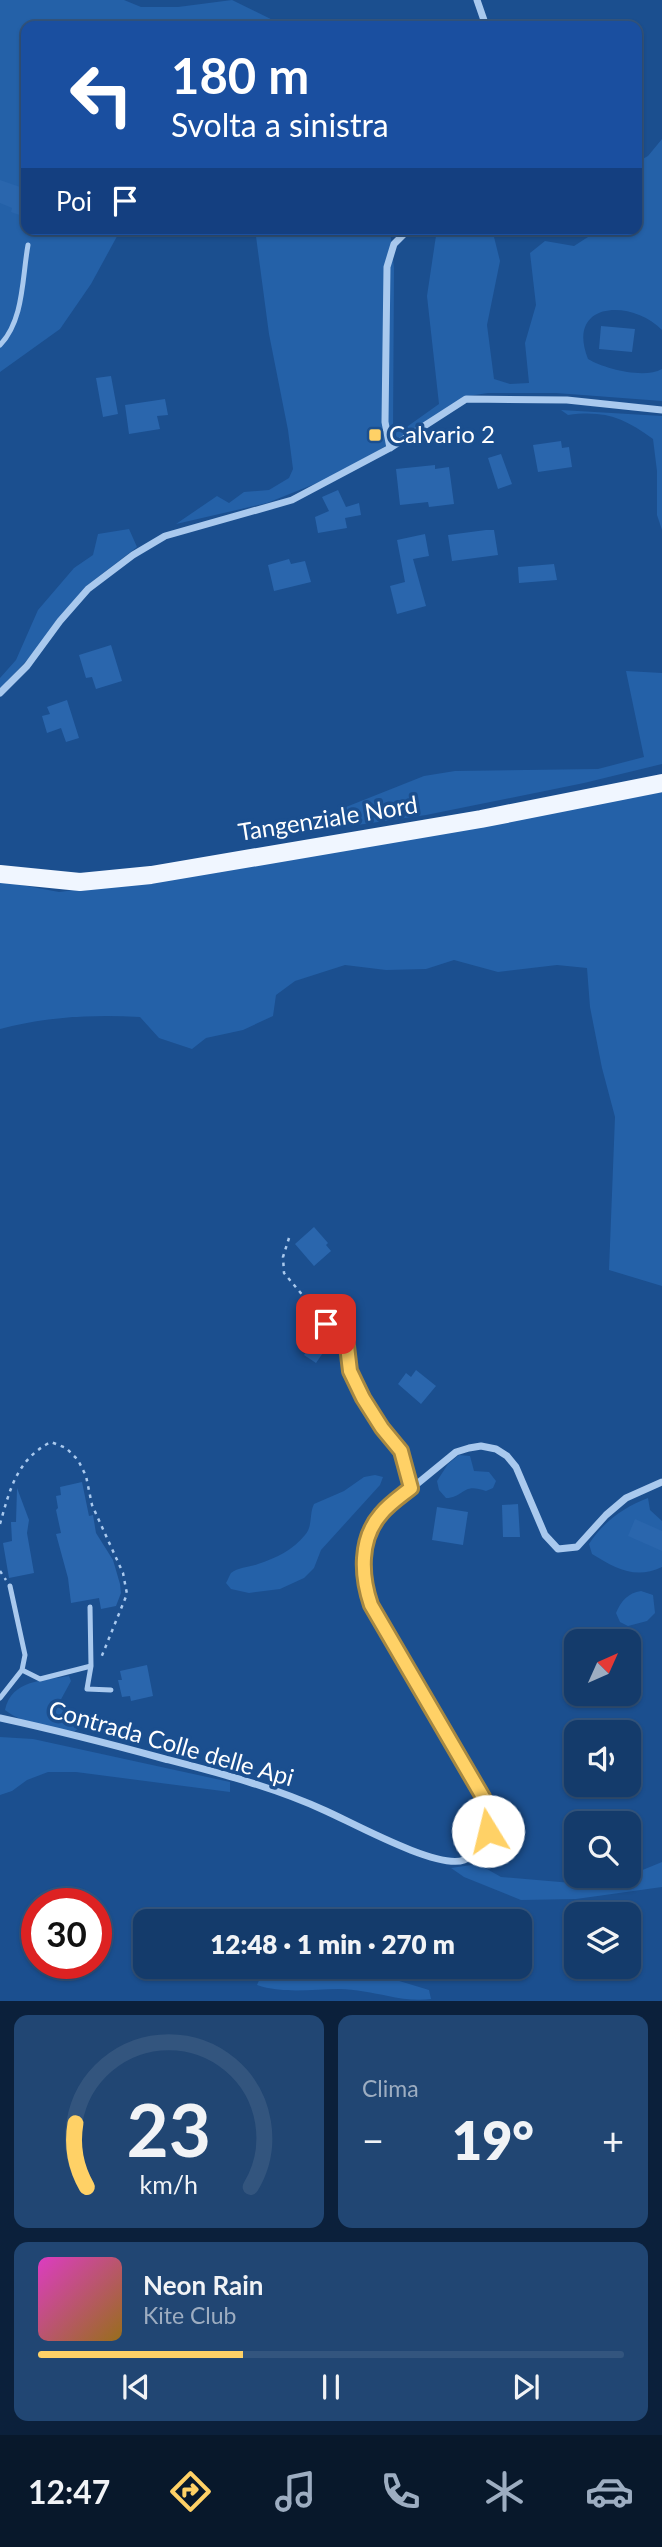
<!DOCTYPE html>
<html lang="it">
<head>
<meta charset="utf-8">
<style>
  :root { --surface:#143b6b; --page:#214673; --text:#f1f3f6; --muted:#9dadc1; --line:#33557e; --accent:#ffd166 }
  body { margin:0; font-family:Lato,sans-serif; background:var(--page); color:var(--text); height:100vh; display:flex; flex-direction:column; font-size:26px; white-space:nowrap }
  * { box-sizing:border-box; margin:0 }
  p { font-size:23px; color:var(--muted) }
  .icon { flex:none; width:38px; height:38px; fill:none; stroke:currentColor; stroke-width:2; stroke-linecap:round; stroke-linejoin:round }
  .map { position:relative; height:2001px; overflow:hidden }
  .details { display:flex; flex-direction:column; gap:14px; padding:14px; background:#0b203b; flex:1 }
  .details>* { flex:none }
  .banner { position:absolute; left:21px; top:21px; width:621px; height:214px; border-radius:14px; box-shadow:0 2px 5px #0004,0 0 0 2px var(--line); background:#1a4fa0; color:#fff; overflow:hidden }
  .needle { width:46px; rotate:45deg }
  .tools { position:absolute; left:564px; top:1629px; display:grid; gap:14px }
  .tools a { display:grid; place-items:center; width:77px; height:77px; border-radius:14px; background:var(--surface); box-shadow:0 2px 5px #0004,0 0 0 2px var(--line); font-size:35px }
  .speed { position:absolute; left:21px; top:1888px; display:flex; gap:14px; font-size:35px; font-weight:700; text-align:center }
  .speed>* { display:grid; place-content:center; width:91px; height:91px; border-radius:50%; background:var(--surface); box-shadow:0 2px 5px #0004,0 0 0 2px var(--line); line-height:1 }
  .speed .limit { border:10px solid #d22; background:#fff; color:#111 }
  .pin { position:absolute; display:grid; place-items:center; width:60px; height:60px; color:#fff; margin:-30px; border-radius:14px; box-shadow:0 4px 10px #0006 }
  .me { position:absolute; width:77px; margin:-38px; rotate:351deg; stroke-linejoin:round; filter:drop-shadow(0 0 5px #0008) }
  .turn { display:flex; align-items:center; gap:24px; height:147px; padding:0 35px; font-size:32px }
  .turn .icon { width:91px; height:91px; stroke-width:2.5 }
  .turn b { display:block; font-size:49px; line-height:60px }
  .then { display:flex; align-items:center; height:66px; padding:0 35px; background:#0003; gap:14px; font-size:26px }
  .big { font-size:52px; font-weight:800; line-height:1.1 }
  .details .tile { flex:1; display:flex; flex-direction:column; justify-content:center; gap:10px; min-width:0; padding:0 24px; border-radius:14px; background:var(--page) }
  .details .dial { align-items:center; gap:0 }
  .dial svg { height:182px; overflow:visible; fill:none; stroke:var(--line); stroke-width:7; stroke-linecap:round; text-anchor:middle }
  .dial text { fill:var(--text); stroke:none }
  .song { display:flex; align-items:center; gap:21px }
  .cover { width:84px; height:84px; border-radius:10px; background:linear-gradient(135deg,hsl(310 70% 55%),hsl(40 70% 35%)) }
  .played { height:7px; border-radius:4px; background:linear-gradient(90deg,var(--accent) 35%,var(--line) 35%) }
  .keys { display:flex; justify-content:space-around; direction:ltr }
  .heat { display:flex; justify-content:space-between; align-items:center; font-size:38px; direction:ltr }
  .details .tiles { flex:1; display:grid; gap:14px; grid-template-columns:1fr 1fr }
  .tile:last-child { grid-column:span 2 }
  .trip { position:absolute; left:133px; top:1909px; width:399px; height:70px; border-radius:14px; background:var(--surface); box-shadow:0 2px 5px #0004,0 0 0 2px var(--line); font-weight:800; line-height:70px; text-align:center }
  .menu { display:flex; height:112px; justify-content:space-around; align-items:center; background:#08182b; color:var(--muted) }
  .menu .icon { width:49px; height:49px }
  .menu .selected { color:var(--accent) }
  .menu b { font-size:32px; color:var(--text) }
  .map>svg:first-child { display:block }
  .green { fill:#2461a8 }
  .building { fill:#2a66ad }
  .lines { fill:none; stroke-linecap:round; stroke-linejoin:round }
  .path { stroke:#a9c9ee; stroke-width:2.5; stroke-dasharray:3.5 5; stroke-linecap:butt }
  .lane { stroke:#a9c9ee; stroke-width:5 }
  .street { stroke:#a9c9ee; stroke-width:7 }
  .primary { stroke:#f0f6ff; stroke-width:18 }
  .route-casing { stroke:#a68842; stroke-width:18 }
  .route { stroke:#ffd166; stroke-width:12 }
  .poi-dot { fill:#ffd166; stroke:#1b4f8f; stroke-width:2.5 }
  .labels { text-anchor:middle; stroke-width:7; stroke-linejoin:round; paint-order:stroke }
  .poi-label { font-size:24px; fill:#fff; stroke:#1b4f8f; text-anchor:start }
  .street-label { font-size:24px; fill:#fff; stroke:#1b4f8f }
</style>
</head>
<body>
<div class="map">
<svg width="662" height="2001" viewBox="0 0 662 2001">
  <rect width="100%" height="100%" fill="#1b4f8f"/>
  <!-- green -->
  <path class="green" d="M0 0H124L141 7H178L232 0 285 26H26V229H121L91 284 60 329 0 372Z
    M662 139V330C632 299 565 301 588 359 605 369 644 379 662 369V401L556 393H488L468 396 376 452 322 481 267 503 176 524 217 496 229 503 244 492 269 490 289 478 293 469 288 430 269 334 255 229H390L394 268 393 432 401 431 439 404 427 296 437 229H492L500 261 487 325 494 379 510 384 529 383 525 343 536 305 530 253 545 241 574 246 588 237 589 229H637V162L648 156Z
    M561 410 662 416V530L657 515V471L653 439C624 418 605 410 568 415Z
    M129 529 137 547 85 587 28 659 0 689V678L16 660 38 610 74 568 93 555 98 534Z
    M626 671 662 673V764L584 783 426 815 268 838 424 776 455 771 598 769 644 757Z
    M662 792V1286L609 1270 615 1117 602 1068 590 1007 587 968 557 965 498 972 454 960 426 969 386 970 345 965 295 981 276 995 273 1016 243 1030 206 1038 192 1049 159 1038 140 1017C92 1014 46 1017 0 1029V881L59 892 201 873 356 848Z
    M459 1455 470 1456 474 1471 489 1472 496 1481 493 1488 486 1491C462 1482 465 1497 446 1498L439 1490 437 1481 448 1464Z
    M375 1475 383 1477 380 1485 321 1550 314 1568 304 1578 280 1589 249 1593 231 1589 226 1583C228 1580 229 1576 231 1573 238 1567 250 1567 258 1564 276 1558 293 1550 305 1535 313 1526 309 1514 314 1504L344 1491 364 1477Z
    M648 1498 650 1510 662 1521V1567C635 1580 615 1568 592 1554L589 1544C603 1522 624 1507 648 1498Z
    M641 1591 653 1595 655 1613 647 1621 628 1626 620 1622 616 1613C621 1601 628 1593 641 1591Z
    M69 1676 71 1681 59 1703 65 1711 84 1724 75 1731C53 1730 23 1724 5 1710 12 1679 43 1681 69 1676Z
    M0 1737 33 1739 230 1782V1792L76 1772H48L27 1780 12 1791 0 1795Z
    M662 1862V1887L576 1899 521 1900 464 1877 451 1868 478 1864 501 1877 595 1885 628 1876Z
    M353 1967 429 1990 431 1999C418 2001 401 1999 388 1996 373 1993 355 1989 339 1989 313 1989 283 1994 257 1985L261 1976 284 1970 301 1971Z"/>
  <!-- building -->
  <path class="building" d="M0 180 26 189V217L11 212 12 208 0 203Z
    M601 326 635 329 632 352 599 349Z
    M111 376 118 414 103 417 96 378Z
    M165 399 168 415 157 416 160 429 129 434 125 405Z
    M561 441 562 448 569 447 572 467 538 472 533 445Z
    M501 454 512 484 498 489 488 458Z
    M435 465V469L449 467 454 504 429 507 428 502 400 505 396 469Z
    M338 490 346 507 359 503 361 515 345 518 347 528 318 533 315 517 329 511 322 497Z
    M486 530H494L498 555 452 561 448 535Z
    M425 534 429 556 413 559 426 606 397 614 390 586 405 582 397 540Z
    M289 559 291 564 305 561 311 582 274 591 268 565Z
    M554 564 557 580 519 583 518 567Z
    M111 645 122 681 96 689 92 677 86 678 79 655Z
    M67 700 79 738 66 742 61 728 47 733 42 716 50 714 47 707Z
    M314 1227 328 1243 326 1245 331 1251 314 1266 295 1244Z
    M316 1336 329 1344 316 1363 304 1355Z
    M416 1370 436 1386 421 1404 398 1384 406 1373 411 1377Z
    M82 1482 89 1516 93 1515 96 1533 113 1560 120 1584 121 1593 116 1606 101 1609 99 1598 71 1603 68 1578 56 1534 61 1533 56 1510 58 1508 56 1496 61 1495 60 1487Z
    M17 1488 29 1520 27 1533 34 1573 9 1578 3 1543 12 1541 11 1522H16Z
    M518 1504 520 1537H503L502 1505Z
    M437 1507 468 1512 463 1545 432 1540Z
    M635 1519 662 1531V1551L628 1536Z
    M147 1665 153 1696 131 1701 130 1696 122 1697 118 1680H122L120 1671Z"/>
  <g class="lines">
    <!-- path -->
    <path class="path" d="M289 1238 283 1257 284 1273 320 1316
      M0 1524C10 1489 17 1459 51 1442L66 1448 78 1460 86 1476 92 1505 123 1573 127 1594 101 1658
      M0 1571 6 1580"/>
    <!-- lane -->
    <path class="lane" d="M0 345C24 320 22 278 28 245
      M308 1333 326 1324 338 1333 347 1346 350 1371 364 1398 382 1428 402 1451 411 1488
      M91 1666 87 1689 111 1690
      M22 1670 40 1679 91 1666 90 1607
      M0 1698 22 1670 25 1655 10 1586"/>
    <!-- street -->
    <path class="street" d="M477 0 486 26
      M390 448 385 422 387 267 394 244 409 229
      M0 693 27 666 60 621 88 589 133 555 165 536 292 500 390 448 466 399 567 400 662 410
      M0 1718C55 1730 110 1744 165 1759 219 1773 274 1787 326 1811 353 1823 438 1870 464 1860 493 1848 490 1821 483 1797L371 1605 365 1589 363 1568 365 1548 379 1515 456 1452 469 1448 481 1446 496 1449 507 1456 516 1467 545 1535 558 1549 577 1547 606 1515 626 1498 662 1482"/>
    <!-- primary -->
    <path class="primary" d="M0 874 80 882 151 875 481 819 662 783"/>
  </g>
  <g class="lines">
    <!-- route casing -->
    <g class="route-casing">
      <path id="route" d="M326 1324 338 1333 347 1346 350 1371 363 1398 382 1428 401 1451 411 1488C401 1496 389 1504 381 1514 359 1539 361 1576 371 1605L483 1797 489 1818 488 1831"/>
    </g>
    <!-- route -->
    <use href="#route" class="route"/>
  </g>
  <!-- markers -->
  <rect class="poi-dot" x="368" y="428" width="14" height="14" rx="3.5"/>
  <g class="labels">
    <!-- poi labels -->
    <g class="poi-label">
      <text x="389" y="443">Calvario 2</text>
    </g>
    <!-- street labels -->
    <g class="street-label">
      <text transform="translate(328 819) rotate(-9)" y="8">Tangenziale Nord</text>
      <text transform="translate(171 1744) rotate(16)" y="8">Contrada Colle delle Api</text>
    </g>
  </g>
</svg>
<div class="tools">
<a><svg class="needle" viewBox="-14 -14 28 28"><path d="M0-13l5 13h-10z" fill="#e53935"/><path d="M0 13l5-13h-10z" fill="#9dadc1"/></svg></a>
<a><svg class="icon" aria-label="sound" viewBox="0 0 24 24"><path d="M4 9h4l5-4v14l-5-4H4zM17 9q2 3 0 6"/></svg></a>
<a><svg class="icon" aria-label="search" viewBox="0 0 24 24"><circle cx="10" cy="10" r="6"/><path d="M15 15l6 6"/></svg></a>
<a><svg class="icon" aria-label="layers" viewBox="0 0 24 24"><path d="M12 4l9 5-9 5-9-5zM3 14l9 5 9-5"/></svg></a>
</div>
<div class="speed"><div class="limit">30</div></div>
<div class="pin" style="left:326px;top:1324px;background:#d93025"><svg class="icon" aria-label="arrive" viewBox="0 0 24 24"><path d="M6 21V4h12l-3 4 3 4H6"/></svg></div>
<svg class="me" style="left:488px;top:1831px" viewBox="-20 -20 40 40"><circle r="19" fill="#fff"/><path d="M0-13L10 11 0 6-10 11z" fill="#ffd166"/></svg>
<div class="trip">12:48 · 1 min · 270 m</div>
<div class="banner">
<div class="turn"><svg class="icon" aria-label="left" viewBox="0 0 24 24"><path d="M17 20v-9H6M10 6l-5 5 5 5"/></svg><div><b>180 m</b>Svolta a sinistra</div></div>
<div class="then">Poi<svg class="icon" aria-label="arrive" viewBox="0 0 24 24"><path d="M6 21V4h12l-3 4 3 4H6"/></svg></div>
</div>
</div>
<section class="details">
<div class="tiles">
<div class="tile dial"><svg viewBox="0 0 100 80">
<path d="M14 69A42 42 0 1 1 86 69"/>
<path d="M14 69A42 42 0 0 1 9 41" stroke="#ffd166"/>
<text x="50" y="56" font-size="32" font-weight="700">23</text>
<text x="50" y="72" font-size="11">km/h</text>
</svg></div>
<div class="tile"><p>Clima</p>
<div class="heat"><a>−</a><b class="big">19°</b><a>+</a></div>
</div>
<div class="tile">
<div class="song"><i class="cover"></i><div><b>Neon Rain</b><p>Kite Club</p></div></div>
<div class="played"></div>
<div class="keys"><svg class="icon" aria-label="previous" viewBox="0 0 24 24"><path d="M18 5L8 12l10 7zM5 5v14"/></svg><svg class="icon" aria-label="pause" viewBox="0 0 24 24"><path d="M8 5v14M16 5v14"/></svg><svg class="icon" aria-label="next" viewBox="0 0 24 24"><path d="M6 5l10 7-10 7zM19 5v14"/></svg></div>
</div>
</div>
</section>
<nav class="menu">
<b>12:47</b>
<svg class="icon selected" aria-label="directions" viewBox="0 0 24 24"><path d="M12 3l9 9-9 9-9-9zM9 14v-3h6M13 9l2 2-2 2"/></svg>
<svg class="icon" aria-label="music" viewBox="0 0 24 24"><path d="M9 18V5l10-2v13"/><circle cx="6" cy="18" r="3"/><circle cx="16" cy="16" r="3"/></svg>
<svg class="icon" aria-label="phone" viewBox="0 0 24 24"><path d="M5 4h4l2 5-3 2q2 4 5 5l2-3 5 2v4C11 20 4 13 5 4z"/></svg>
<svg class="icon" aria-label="climate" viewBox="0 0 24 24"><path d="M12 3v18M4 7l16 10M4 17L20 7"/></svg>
<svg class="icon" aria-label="car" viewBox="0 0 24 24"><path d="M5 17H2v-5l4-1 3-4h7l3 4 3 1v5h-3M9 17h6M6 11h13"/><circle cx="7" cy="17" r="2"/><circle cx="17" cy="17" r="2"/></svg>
</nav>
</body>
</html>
